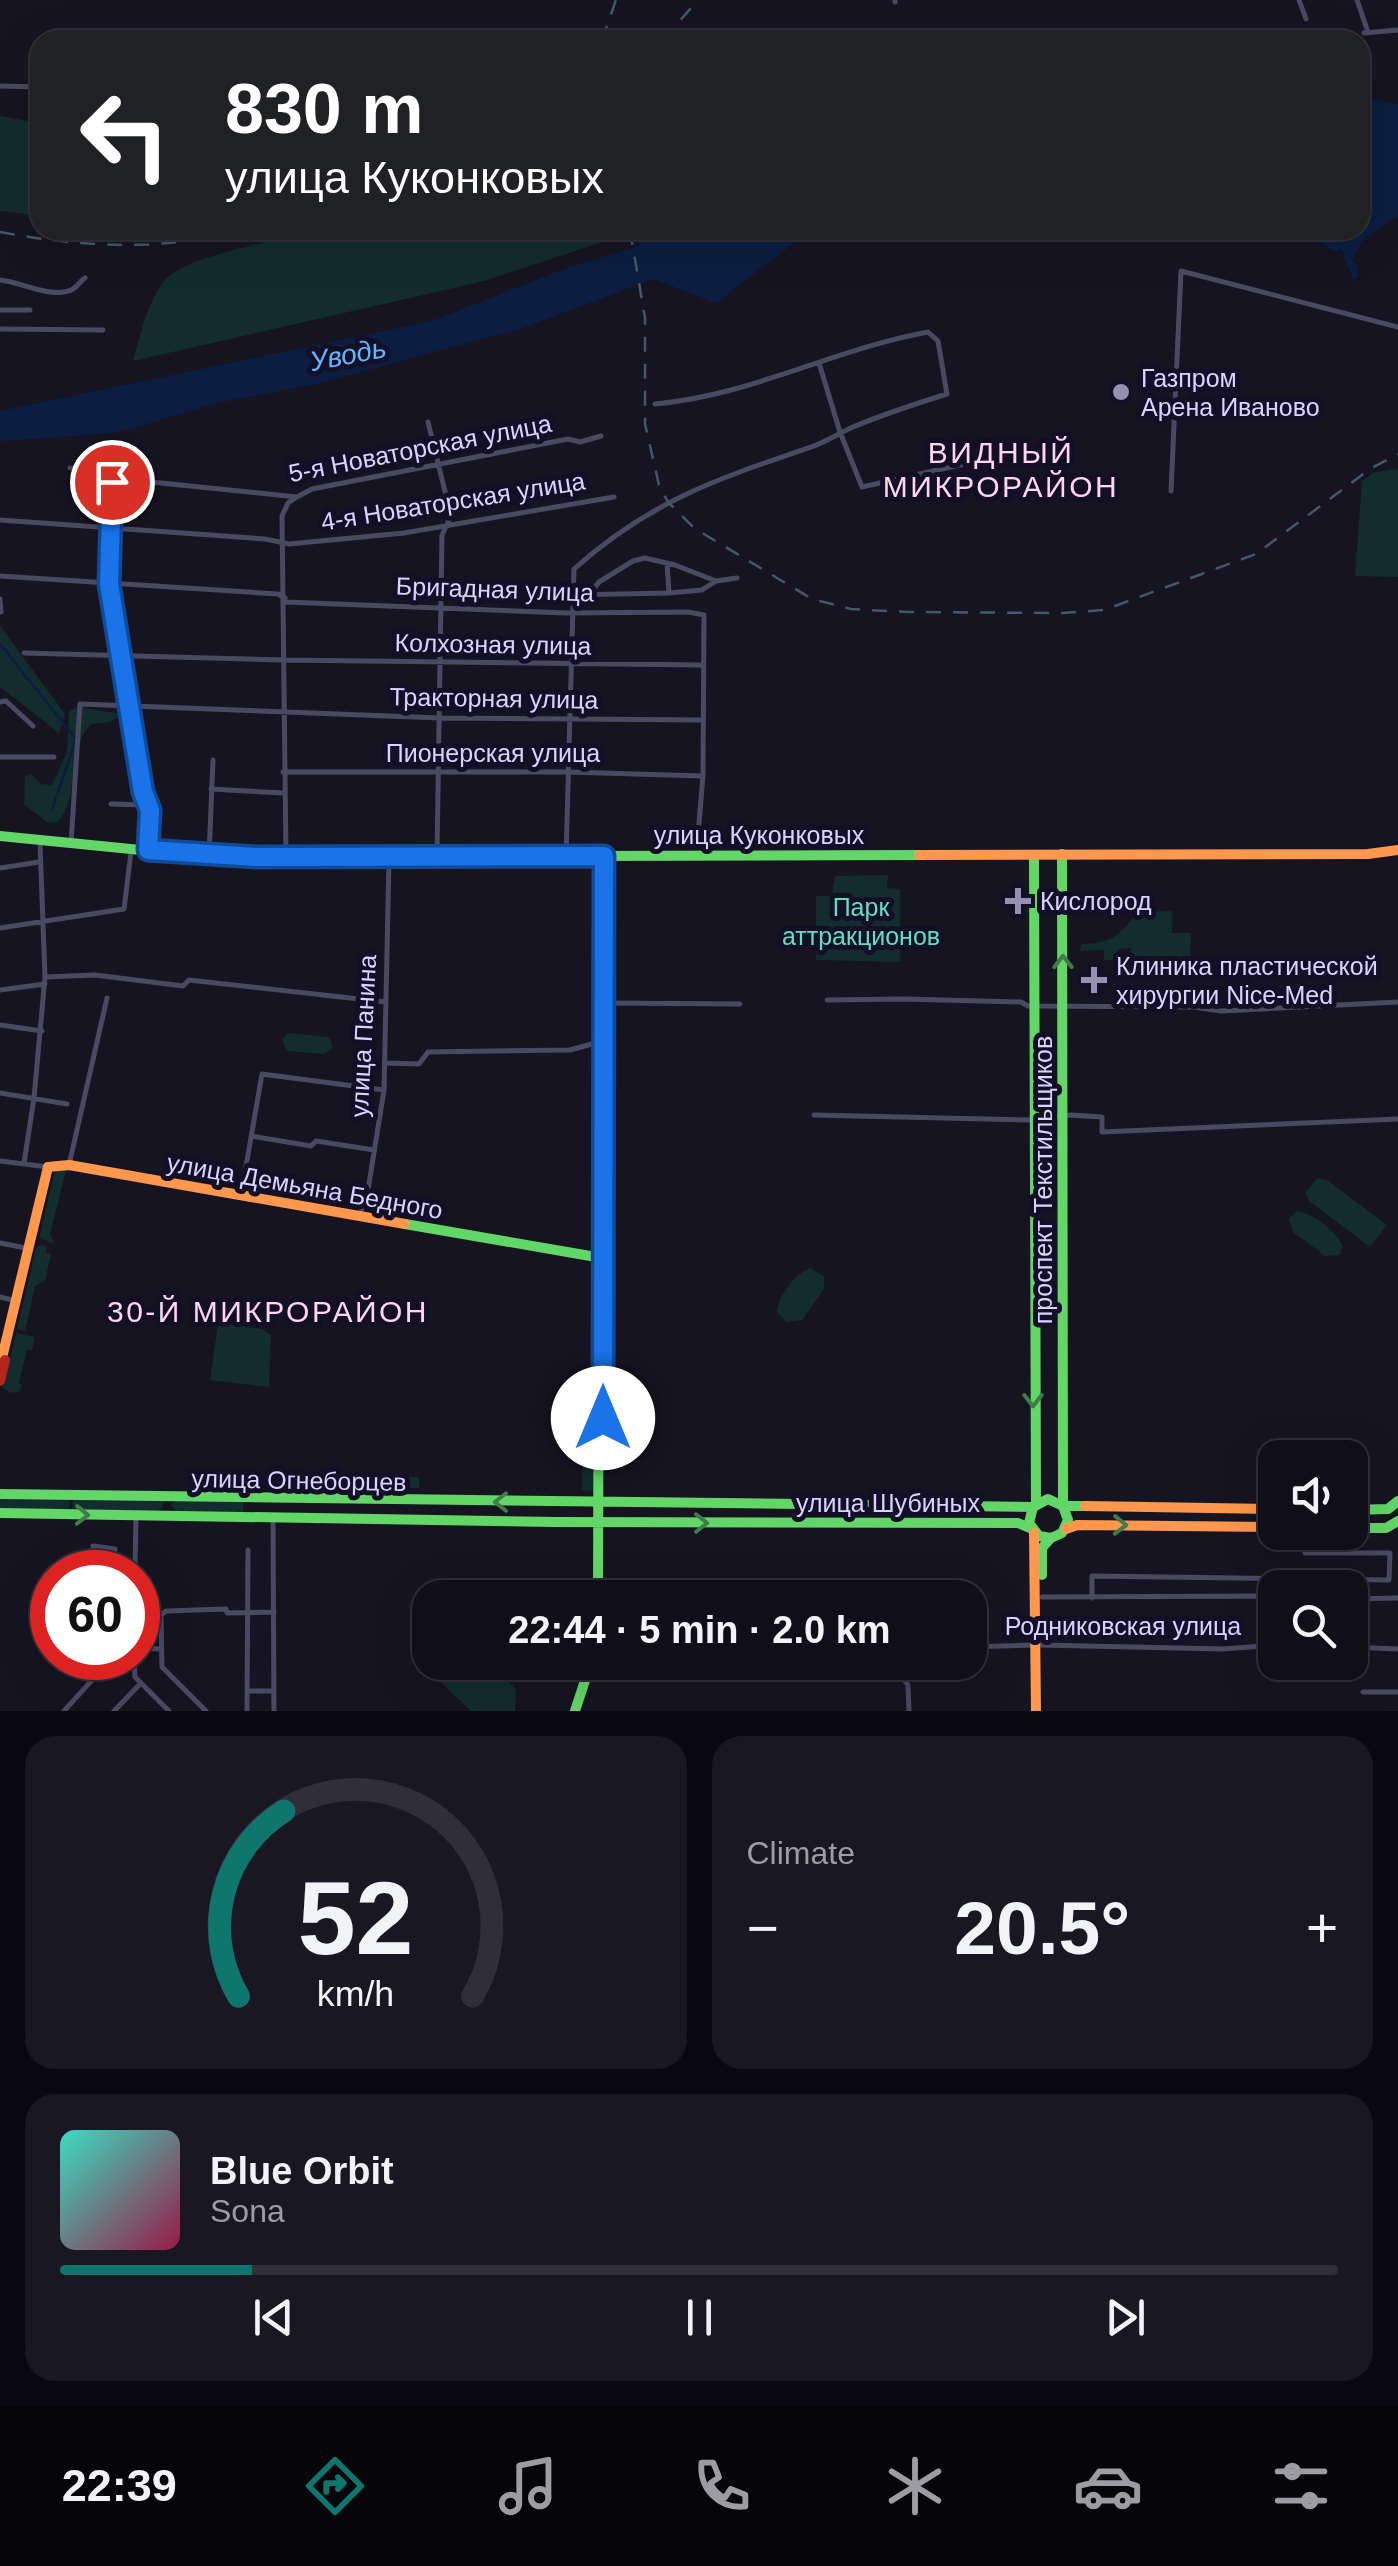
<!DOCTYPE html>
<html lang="en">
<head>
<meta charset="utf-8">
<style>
  :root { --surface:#100f19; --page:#191822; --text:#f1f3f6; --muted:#9c9ca2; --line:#302f38; --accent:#0f766e }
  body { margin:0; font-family:Helvetica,sans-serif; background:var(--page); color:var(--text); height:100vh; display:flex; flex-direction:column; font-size:38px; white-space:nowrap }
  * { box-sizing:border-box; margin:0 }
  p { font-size:32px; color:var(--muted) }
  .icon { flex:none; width:55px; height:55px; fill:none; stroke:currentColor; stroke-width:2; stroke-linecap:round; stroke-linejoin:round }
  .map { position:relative; height:1711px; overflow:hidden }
  .panel { display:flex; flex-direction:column; gap:25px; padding:25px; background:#09080e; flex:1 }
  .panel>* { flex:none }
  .guide { position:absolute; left:30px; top:30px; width:1340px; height:210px; border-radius:30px; box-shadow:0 10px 40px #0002,0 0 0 2px var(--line); background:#202124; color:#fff; overflow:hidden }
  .buttons { position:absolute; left:1258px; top:1440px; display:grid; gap:20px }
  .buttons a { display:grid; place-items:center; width:110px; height:110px; border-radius:20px; background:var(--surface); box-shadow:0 10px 40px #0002,0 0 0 2px var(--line); font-size:50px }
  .speed { position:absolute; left:30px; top:1550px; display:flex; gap:20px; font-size:50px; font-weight:700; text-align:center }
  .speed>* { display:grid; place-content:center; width:130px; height:130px; border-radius:50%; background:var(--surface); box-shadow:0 10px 40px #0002,0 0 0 2px var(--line); line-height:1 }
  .speed .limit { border:15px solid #d22; background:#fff; color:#111 }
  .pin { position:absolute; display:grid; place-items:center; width:85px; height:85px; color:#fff; margin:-42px; border:5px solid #fff; border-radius:50%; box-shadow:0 2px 10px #0007 }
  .me { position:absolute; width:110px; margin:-55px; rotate:0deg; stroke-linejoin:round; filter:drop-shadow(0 0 8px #0008) }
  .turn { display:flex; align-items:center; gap:35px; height:210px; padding:0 30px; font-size:45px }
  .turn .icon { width:130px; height:130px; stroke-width:2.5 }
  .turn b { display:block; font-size:70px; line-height:85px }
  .big { font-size:75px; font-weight:700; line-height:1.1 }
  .panel .card { flex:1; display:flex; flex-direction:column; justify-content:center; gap:15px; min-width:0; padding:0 35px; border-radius:30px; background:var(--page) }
  .panel .dial { align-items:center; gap:0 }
  .dial svg { height:260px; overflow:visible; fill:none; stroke:var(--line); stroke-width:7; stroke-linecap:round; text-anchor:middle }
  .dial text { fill:var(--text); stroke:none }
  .song { display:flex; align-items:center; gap:30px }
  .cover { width:120px; height:120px; border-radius:15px; background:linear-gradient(135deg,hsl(170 70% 55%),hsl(340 70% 35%)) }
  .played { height:10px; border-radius:5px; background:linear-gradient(90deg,var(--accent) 15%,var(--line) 15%) }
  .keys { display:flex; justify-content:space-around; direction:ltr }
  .heat { display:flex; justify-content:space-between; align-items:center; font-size:55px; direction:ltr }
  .panel .tiles { flex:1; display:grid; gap:25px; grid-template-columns:1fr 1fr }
  .card:last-child { grid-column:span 2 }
  .trip { position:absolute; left:412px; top:1580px; width:575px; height:100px; border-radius:30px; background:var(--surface); box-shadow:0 10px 40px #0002,0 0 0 2px var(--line); font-weight:700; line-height:100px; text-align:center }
  .dock { display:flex; height:160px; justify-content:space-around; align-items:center; background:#06060a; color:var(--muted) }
  .dock .icon { width:70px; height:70px }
  .dock .current { color:var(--accent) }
  .dock b { font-size:45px; color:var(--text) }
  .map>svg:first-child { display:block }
  .green { fill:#132c2d }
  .water { fill:#0b1e41 }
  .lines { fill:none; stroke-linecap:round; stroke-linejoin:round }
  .stream { stroke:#0b1e41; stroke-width:2.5 }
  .street { stroke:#4a4962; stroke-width:5 }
  .fast { stroke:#63d668; stroke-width:10 }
  .slow { stroke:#ff974d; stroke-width:10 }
  .jam { stroke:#b3261e; stroke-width:10 }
  .rail { stroke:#43596b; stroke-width:2.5; stroke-dasharray:15 12; stroke-linecap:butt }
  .oneway { stroke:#3f7c4a }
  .route-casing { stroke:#114b97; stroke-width:25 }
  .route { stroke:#1a73e8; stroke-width:18 }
  .poi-dot { fill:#9591b1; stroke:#130f26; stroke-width:4 }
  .labels { text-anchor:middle; stroke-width:10; stroke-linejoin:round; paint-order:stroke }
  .poi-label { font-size:25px; fill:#d9d4ff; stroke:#130f26; text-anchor:start }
  .street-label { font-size:25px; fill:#d9d4ff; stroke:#130f26 }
  .park-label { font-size:25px; fill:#5fe0c0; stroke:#130f26 }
  .water-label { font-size:28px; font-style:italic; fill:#62b6ff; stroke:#130f26 }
  .quarter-label { font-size:30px; letter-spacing:2.5px; fill:#ffd6f0; stroke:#130f26 }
</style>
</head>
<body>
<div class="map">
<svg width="1398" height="1711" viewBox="0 0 1398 1711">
  <rect width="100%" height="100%" fill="#161421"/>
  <!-- green -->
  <path class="green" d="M39 97 40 216 0 211V116L33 122Z
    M317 230H617L618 237 484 281 133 361C140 335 147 304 163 282 183 255 283 240 317 230Z
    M1394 469 1398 470V577L1355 576 1362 481 1373 473Z
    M0 626 65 714 59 733 0 687Z
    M77 707 122 714 110 722 91 724C66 750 81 798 57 823L47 822 24 804 25 776 31 774 41 784 52 785 67 752 69 712Z
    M888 875 887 888 900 889V962L816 960V896H832L835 876Z
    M1172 911V933H1191L1190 967 1132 964 1131 948 1118 949 1116 960H1104V950L1080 951 1081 944C1109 944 1122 935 1137 912Z
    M288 1033 329 1037 333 1048 324 1054 287 1051 282 1040Z
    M67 1167 50 1235 54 1244 39 1238 54 1174 58 1168Z
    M1317 1178 1327 1180 1387 1225 1370 1247 1309 1201 1305 1193Z
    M1296 1211C1312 1212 1338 1232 1343 1247L1339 1255 1325 1256 1293 1232 1289 1219Z
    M40 1245 47 1246 46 1253 51 1254 45 1281 35 1286 25 1331 17 1329 36 1248Z
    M810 1268 824 1276V1289L802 1320 786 1322 777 1312C778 1297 795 1273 810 1268Z
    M218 1323 262 1329 271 1335 269 1387 210 1380Z
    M16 1333 35 1337 32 1350H27L19 1383 22 1385 20 1392 11 1393 3 1388Z
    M583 1426 596 1427 595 1491 582 1490Z
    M419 1477V1488H346L347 1478Z
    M0 1496 69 1498V1510L0 1509Z
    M73 1498 163 1500 164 1503 159 1512 72 1510Z
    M175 1499H244L243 1513 176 1511 171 1505Z
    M430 1647V1662L491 1663 516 1690 515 1711H471C454 1693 424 1674 430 1647Z"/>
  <!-- water -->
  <path class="water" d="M1360 97 1398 104V216L1364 238 1352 260 1357 266 1358 278 1353 280 1341 248 1336 252 1314 239 1286 230H1360Z
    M643 230H811L716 303 653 279 523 328 316 384 222 402 115 433 0 441V411L432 321 564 269 639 246Z"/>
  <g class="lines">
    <!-- stream -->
    <path class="stream" d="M0 644 76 739 52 810"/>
    <!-- street -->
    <path class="street" d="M895 0V2
      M1299 0 1306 19
      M1357 0 1368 32
      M1364 33 1398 30
      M0 86 40 87
      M0 280C22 282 53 300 73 289 78 286 80 281 85 278
      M0 310H30
      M0 329 103 330
      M819 363 840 432 862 487 964 464
      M428 422 451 516 442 535 437 854
      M70 468 93 472 113 482 122 479 297 497 312 489 568 439 580 442 601 436
      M113 483 109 584 143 792 150 810 148 851
      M1171 491 1181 271 1398 327
      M0 520 265 539 289 544 404 533 614 497
      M667 563 669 593
      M0 576 278 594 285 598
      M590 593 599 582 633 561 645 558 675 565 716 581
      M572 595 669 593 702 590 716 581 737 578
      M0 599 1 612
      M285 602 566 613 688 612 704 615 703 776 698 835
      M24 653 284 660 702 665
      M0 702 6 701 33 726
      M0 757H54
      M283 772H568L703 776
      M211 789 283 793
      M111 804 146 805
      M71 843 80 704 440 718 702 720
      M209 856 213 760
      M286 857 282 516 288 503 297 497
      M566 858 574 569C650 501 717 479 811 447 826 442 839 433 853 427 884 414 915 404 947 394L938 341 928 332C835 349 749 396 655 404
      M237 859 244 864 283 865 286 860
      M0 868 39 862
      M0 928 124 909 131 852
      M45 977 95 975 183 986 189 980 386 1002
      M0 990 45 984
      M827 1000 904 999 1021 1002 1028 1006 1194 1007 1221 1011 1398 1002
      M605 1003 740 1004
      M0 1025 42 1031
      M386 1063 419 1064 428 1052 570 1050 599 1042
      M0 1093 67 1104
      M814 1115 1028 1120 1071 1115 1102 1117V1132L1398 1119
      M251 1136 311 1146 316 1141 374 1150
      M0 1161 48 1167
      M24 1163 34 1098 45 977 40 844
      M69 1165 107 998
      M241 1195 262 1074 384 1090
      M360 1214 368 1190 384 1090 389 860
      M0 1243 26 1248
      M0 1297 17 1301
      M273 1519 274 1711
      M93 1546 115 1549 114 1572
      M135 1572 136 1516
      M1042 1597 1267 1596 1275 1601
      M1092 1598V1576L1389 1580 1390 1553H1305L1302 1532
      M1350 1599 1398 1598
      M1041 1645 1223 1649 1275 1645
      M970 1647 1036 1645
      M1350 1647 1398 1649
      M138 1648 161 1649
      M894 1662V1667L908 1685 909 1711
      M141 1683 169 1711
      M248 1691H274
      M1363 1692H1398
      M64 1711 104 1667 105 1658
      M114 1711 141 1683 135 1677 134 1658
      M206 1711 162 1667 161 1615 166 1611 226 1609 227 1613 274 1612
      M247 1711 248 1550"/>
    <!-- fast -->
    <path class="fast" d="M0 836 191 855 256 857 919 855
      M1062 854 1063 1506 1068 1520 1062 1533 1051 1538 1039 1536 1029 1523 1033 1507 1048 1499 1063 1506H1085
      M1034 858 1036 1504
      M405 1224 602 1258
      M0 1494 1033 1507
      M1350 1510 1388 1509 1398 1501
      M0 1513 555 1522 1018 1523 1032 1529
      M1350 1528H1386L1398 1521
      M1042 1575V1548L1050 1539
      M598 1598 600 856
      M575 1711 591 1662"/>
    <!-- slow -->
    <path class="slow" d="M919 855 1368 854 1398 850
      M0 1366 48 1167 69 1165 405 1224
      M1085 1506 1275 1509
      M1066 1529 1077 1525 1275 1527
      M1034 1533 1036 1711"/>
    <!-- jam -->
    <path class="jam" d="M0 1381 5 1360"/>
    <!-- rail -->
    <path class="rail" d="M602 40 616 0
      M663 40 698 0
      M630 230 645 318V424L659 485 668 502 694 528 812 599 851 609 907 612 1062 613 1104 610 1256 554 1370 469 1398 454
      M0 232C74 246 162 253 235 230"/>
  </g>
  <!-- one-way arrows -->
  <defs><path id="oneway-chevron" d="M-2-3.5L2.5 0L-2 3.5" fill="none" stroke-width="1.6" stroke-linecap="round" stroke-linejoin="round" transform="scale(2.5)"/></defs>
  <g class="oneway">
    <use href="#oneway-chevron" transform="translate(1063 962) rotate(-90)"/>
    <use href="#oneway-chevron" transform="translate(1033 1400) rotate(90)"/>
    <use href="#oneway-chevron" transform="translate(501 1502) rotate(-180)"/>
    <use href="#oneway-chevron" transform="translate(82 1515) rotate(1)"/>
    <use href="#oneway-chevron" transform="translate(701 1523)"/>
    <use href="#oneway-chevron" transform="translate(1120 1525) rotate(1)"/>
  </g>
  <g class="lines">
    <!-- route casing -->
    <g class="route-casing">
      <path id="route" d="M112 482 109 584 143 792 150 810 148 850 256 857 604 856 603 1418"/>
    </g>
    <!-- route -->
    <use href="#route" class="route"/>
  </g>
  <!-- markers -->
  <g class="poi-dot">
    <circle cx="1121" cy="392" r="10"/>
    <path d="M1013 886h10v10h10v10h-10v10h-10v-10h-10v-10h10z"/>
    <path d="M1089 965h10v10h10v10h-10v10h-10v-10h-10v-10h10z"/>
  </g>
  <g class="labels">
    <!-- poi labels -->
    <g class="poi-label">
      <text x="1141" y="387">Газпром<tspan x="1141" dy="29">Арена Иваново</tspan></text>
      <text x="1040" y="910">Кислород</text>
      <text x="1116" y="975">Клиника пластической<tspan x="1116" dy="29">хирургии Nice-Med</tspan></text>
    </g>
    <!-- street labels -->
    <g class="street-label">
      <text transform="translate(420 448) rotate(-11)" y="9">5-я Новаторская улица</text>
      <text transform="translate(453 501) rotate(-9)" y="9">4-я Новаторская улица</text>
      <text transform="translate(495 589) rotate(2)" y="9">Бригадная улица</text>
      <text transform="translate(493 644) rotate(1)" y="9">Колхозная улица</text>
      <text transform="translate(494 698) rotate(1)" y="9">Тракторная улица</text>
      <text x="493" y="762">Пионерская улица</text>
      <text x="759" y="844">улица Куконковых</text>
      <text transform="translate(363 1036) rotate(-87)" y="9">улица Панина</text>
      <text transform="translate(1043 1180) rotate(-90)" y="9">проспект Текстильщиков</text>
      <text transform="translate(305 1186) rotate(10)" y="9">улица Демьяна Бедного</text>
      <text transform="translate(299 1480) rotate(1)" y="9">улица Огнеборцев</text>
      <text x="888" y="1512">улица Шубиных</text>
      <text x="1123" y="1635">Родниковская улица</text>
    </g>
    <!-- park labels -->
    <g class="park-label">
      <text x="861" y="916">Парк<tspan x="861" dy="29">аттракционов</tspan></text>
    </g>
    <!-- water labels -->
    <g class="water-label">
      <text transform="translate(348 354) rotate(-11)" y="10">Уводь</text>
    </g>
    <!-- quarter labels -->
    <g class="quarter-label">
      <text x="1001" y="463">ВИДНЫЙ<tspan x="1001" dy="34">МИКРОРАЙОН</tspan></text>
      <text x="268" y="1322">30-Й МИКРОРАЙОН</text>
    </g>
  </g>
</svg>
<div class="buttons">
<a><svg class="icon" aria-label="sound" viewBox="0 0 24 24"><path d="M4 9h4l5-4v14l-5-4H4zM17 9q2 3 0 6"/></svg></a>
<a><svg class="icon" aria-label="search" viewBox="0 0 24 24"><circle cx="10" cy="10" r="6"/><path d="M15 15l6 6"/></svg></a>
</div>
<div class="speed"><div class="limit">60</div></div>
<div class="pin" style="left:112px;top:482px;background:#d93025"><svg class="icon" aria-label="arrive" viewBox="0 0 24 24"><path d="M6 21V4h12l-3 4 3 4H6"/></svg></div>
<svg class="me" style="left:603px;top:1418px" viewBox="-20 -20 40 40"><circle r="19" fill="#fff"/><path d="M0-13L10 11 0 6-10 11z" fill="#1a73e8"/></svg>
<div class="trip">22:44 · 5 min · 2.0 km</div>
<div class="guide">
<div class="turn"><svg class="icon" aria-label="left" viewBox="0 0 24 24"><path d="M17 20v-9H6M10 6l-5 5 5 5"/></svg><div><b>830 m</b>улица Куконковых</div></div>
</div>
</div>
<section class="panel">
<div class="tiles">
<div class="card dial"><svg viewBox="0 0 100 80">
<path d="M14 69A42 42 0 1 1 86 69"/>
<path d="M14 69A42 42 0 0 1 28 12" stroke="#0f766e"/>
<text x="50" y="56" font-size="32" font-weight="700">52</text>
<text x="50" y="72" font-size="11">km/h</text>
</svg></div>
<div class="card"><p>Climate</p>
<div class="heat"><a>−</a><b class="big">20.5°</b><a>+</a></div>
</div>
<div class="card">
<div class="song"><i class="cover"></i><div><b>Blue Orbit</b><p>Sona</p></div></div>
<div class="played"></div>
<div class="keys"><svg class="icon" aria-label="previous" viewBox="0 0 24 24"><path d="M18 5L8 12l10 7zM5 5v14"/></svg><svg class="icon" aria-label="pause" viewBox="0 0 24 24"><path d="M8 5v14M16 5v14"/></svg><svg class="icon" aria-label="next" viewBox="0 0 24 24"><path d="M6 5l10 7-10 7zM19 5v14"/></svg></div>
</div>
</div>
</section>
<nav class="dock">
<b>22:39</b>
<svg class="icon current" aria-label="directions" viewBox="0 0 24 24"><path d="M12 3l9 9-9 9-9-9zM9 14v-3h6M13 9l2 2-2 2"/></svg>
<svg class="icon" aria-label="music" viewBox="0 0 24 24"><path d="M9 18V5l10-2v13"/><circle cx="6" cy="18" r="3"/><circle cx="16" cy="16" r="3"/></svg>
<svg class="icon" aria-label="phone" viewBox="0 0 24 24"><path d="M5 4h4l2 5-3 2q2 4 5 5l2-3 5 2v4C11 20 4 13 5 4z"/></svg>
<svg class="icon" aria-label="climate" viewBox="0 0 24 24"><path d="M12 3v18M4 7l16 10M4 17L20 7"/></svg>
<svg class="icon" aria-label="car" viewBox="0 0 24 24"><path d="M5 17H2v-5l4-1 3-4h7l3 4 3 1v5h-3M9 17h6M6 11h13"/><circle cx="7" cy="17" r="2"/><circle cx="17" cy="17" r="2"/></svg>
<svg class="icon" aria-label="filters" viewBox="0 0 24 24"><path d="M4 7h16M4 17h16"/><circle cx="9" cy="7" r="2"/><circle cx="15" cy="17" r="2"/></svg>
</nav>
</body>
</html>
